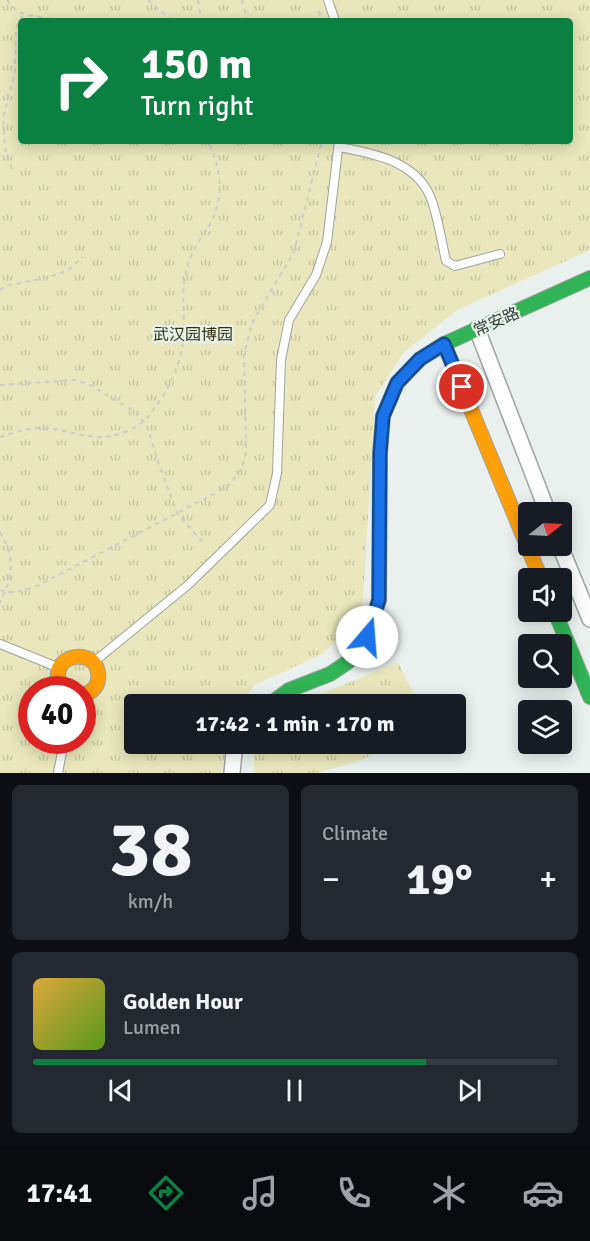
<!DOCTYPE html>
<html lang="en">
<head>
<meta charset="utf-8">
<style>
  :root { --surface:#171b24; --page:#242831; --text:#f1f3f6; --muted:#9ea1a6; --line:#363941; --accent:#0b8043 }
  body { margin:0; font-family:Signika,"Noto Sans SC",sans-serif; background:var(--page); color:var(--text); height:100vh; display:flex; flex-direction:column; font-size:22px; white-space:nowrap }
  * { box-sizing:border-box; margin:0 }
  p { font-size:20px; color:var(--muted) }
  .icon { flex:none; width:33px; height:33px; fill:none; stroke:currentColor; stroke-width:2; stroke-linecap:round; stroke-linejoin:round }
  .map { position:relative; height:773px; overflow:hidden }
  .sheet { display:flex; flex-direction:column; gap:12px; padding:12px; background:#0d0f14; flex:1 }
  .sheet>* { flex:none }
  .top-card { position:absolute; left:18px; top:18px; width:555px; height:126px; border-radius:6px; box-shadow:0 3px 15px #0003; background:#0b8043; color:#fff; overflow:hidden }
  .needle { width:39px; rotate:72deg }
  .tools { position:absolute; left:518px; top:502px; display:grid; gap:12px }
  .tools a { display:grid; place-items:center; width:54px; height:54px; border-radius:6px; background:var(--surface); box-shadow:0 3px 15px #0003; font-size:30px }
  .speed { position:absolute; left:18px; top:676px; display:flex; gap:12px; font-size:30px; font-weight:700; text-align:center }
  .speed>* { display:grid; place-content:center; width:78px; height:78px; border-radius:50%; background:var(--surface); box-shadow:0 3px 15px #0003; line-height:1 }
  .speed .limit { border:9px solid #d22; background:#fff; color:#111 }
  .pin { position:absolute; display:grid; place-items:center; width:51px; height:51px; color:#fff; margin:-26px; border:3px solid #fff; border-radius:50%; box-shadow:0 2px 6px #0007 }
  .me { position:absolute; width:66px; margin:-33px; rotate:18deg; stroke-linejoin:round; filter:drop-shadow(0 0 4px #0008) }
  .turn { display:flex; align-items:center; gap:21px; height:126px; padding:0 24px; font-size:27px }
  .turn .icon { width:78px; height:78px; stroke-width:2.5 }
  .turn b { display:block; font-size:42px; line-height:51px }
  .big { font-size:45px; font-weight:700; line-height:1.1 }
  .sheet .card { flex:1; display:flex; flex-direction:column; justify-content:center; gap:9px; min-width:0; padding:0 21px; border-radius:9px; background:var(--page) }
  .sheet .dial { align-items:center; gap:0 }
  .dial b { font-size:78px; line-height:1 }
  .song { display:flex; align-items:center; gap:18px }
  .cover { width:72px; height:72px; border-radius:9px; background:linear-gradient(135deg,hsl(40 70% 55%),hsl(90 70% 35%)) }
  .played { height:6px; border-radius:3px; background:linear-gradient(90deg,var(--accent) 75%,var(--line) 75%) }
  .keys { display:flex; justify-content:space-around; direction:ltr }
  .heat { display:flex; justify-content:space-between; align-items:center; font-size:33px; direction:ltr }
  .sheet .tiles { flex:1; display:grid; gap:12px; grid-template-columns:1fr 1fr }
  .card:last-child { grid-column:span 2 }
  .trip { position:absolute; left:124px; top:694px; width:342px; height:60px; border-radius:6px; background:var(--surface); box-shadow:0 3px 15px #0003; font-weight:700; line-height:60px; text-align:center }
  .tabs { display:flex; height:96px; justify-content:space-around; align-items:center; background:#090b0e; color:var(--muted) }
  .tabs .icon { width:42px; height:42px }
  .tabs .selected { color:var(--accent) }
  .tabs b { font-size:27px; color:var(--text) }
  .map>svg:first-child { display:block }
  .park { fill:url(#park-tufts); fill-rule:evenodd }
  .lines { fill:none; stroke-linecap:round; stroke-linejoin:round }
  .lane-casing { stroke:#9fa4a1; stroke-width:10 }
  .street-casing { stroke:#9fa4a1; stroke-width:18 }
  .fast-casing { stroke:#9fa4a1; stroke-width:16 }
  .slow-casing { stroke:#9fa4a1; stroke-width:16 }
  .path { stroke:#cccecd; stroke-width:2; stroke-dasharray:4.5 4.5; stroke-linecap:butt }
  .lane { stroke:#fcfdfc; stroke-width:8 }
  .street { stroke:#fcfdfc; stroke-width:15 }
  .fast { stroke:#30b455; stroke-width:14 }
  .slow { stroke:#ff9f0a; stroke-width:14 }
  .route-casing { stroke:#114b97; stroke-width:15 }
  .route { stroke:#1a73e8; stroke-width:10 }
  .labels { text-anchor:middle; stroke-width:4.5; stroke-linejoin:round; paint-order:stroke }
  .street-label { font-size:16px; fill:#353a37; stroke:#e6f3ed }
  .park-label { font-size:16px; fill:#36310d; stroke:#e6f3ed }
</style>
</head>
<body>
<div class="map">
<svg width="590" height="773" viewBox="0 0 590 773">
  <defs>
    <pattern id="park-tufts" width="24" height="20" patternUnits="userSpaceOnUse" patternTransform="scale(1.5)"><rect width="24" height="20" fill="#e9e7bb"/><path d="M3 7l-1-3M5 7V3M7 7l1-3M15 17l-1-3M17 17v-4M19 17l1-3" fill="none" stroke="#c8c7a1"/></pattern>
  </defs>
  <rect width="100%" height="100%" fill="#e9f0ed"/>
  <!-- park -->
  <path class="park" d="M0 0H590V250L457 310 403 353 375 397 362 617 322 654 254 685 242 705H135V744H227L221 773H0ZM21 21H570V141H21ZM32 690H82V741H32Z
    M398 662 419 705H297L300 703Z
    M257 744H397L356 762 316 773H254V751Z"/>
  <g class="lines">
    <!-- lane casing -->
    <g class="lane-casing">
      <path id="lane" d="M328 0 335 21
        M339 147C372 153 415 161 430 196 437 212 442 243 446 261L455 266 500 254
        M0 644 57 667
        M95 661 188 585 270 505 277 473 281 360 289 320 316 275 327 242 339 141
        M58 773 64 741"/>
    </g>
    <!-- street casing -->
    <g class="street-casing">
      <path id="street" d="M477 329 548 513
        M560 546 590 619
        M232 773 234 752 239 744"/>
    </g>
    <!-- fast casing -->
    <g class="fast-casing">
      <path id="fast" d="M555 612 590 697
        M269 705 289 690 330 674 348 662 367 637 379 600 380 453 383 416 397 383 420 359 444 344 590 278"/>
    </g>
    <!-- slow casing -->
    <g class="slow-casing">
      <path id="slow" d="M444 344 541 579
        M64 690C62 686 59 681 58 677 55 652 102 647 98 680 97 689 90 693 82 696"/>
    </g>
    <!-- path -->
    <path class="path" d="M7 0C23 22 35 12 56 21
      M148 0 172 21
      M198 0 201 21
      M242 0 248 21
      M319 11 321 21
      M12 169 5 149 3 118 15 71 16 28 23 15
      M0 290 5 286 49 277 68 270 83 257
      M0 385 76 380 90 385 137 413 148 428 157 459 177 513 203 543
      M0 437C14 433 29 427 44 428 82 431 98 448 137 426 147 420 154 409 161 399 175 377 184 353 184 327 184 306 181 288 187 268 191 251 201 238 210 224 225 197 221 167 208 141
      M0 532C16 560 13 574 0 603
      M0 590C13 595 28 590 41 584L212 495 230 484 242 468 246 452 244 353 253 321 294 252 322 141"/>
    <!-- lane -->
    <use href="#lane" class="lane"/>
    <!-- street -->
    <use href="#street" class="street"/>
    <!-- fast -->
    <use href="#fast" class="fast"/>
    <!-- slow -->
    <use href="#slow" class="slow"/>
  </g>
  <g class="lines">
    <!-- route casing -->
    <g class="route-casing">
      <path id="route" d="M367 637 379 600 380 453 383 416 397 383 420 359 444 344 462 387"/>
    </g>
    <!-- route -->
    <use href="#route" class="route"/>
  </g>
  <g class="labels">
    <!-- street labels -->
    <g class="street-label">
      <text transform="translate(496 321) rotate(-24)" y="6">常安路</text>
    </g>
    <!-- park labels -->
    <g class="park-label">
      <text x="193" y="340">武汉园博园</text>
    </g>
  </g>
</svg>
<div class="tools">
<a><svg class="needle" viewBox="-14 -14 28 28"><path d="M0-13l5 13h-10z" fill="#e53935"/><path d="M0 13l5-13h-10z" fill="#9ea1a6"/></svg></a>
<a><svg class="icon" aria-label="sound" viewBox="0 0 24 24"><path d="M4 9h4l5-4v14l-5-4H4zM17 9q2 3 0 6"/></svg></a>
<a><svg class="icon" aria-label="search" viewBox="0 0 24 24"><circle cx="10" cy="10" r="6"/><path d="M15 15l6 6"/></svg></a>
<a><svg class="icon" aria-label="layers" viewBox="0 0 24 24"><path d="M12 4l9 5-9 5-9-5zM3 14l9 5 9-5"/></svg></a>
</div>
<div class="speed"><div class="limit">40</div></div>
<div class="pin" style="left:462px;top:387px;background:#d93025"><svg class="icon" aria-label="arrive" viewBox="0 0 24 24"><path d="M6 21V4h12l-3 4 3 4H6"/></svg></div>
<svg class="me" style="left:367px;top:637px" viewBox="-20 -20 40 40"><circle r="19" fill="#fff"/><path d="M0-13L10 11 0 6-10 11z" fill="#1a73e8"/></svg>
<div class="trip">17:42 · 1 min · 170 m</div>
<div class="top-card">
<div class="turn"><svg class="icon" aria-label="right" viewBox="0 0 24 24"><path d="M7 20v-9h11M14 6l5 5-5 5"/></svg><div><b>150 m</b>Turn right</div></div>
</div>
</div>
<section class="sheet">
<div class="tiles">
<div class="card dial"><b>38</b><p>km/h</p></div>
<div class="card"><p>Climate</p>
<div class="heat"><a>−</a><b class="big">19°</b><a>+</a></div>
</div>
<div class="card">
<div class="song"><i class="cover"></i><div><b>Golden Hour</b><p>Lumen</p></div></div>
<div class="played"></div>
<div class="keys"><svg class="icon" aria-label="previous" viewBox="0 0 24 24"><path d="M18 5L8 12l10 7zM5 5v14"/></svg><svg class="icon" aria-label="pause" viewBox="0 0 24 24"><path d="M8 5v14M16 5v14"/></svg><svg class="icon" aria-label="next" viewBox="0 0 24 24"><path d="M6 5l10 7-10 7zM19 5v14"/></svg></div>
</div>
</div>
</section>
<nav class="tabs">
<b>17:41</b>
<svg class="icon selected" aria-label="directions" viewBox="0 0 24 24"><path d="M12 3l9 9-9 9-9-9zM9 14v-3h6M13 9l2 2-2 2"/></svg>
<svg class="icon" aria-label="music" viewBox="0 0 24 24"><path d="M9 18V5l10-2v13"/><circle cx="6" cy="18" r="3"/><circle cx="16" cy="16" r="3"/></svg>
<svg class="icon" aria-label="phone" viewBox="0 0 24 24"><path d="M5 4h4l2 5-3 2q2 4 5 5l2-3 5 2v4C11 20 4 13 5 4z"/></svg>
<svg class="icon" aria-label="climate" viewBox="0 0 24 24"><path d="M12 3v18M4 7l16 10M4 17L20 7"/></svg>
<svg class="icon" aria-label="car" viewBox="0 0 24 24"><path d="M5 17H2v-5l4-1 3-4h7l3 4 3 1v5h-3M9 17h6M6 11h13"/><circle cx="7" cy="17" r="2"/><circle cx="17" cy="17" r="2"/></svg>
</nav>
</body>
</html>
